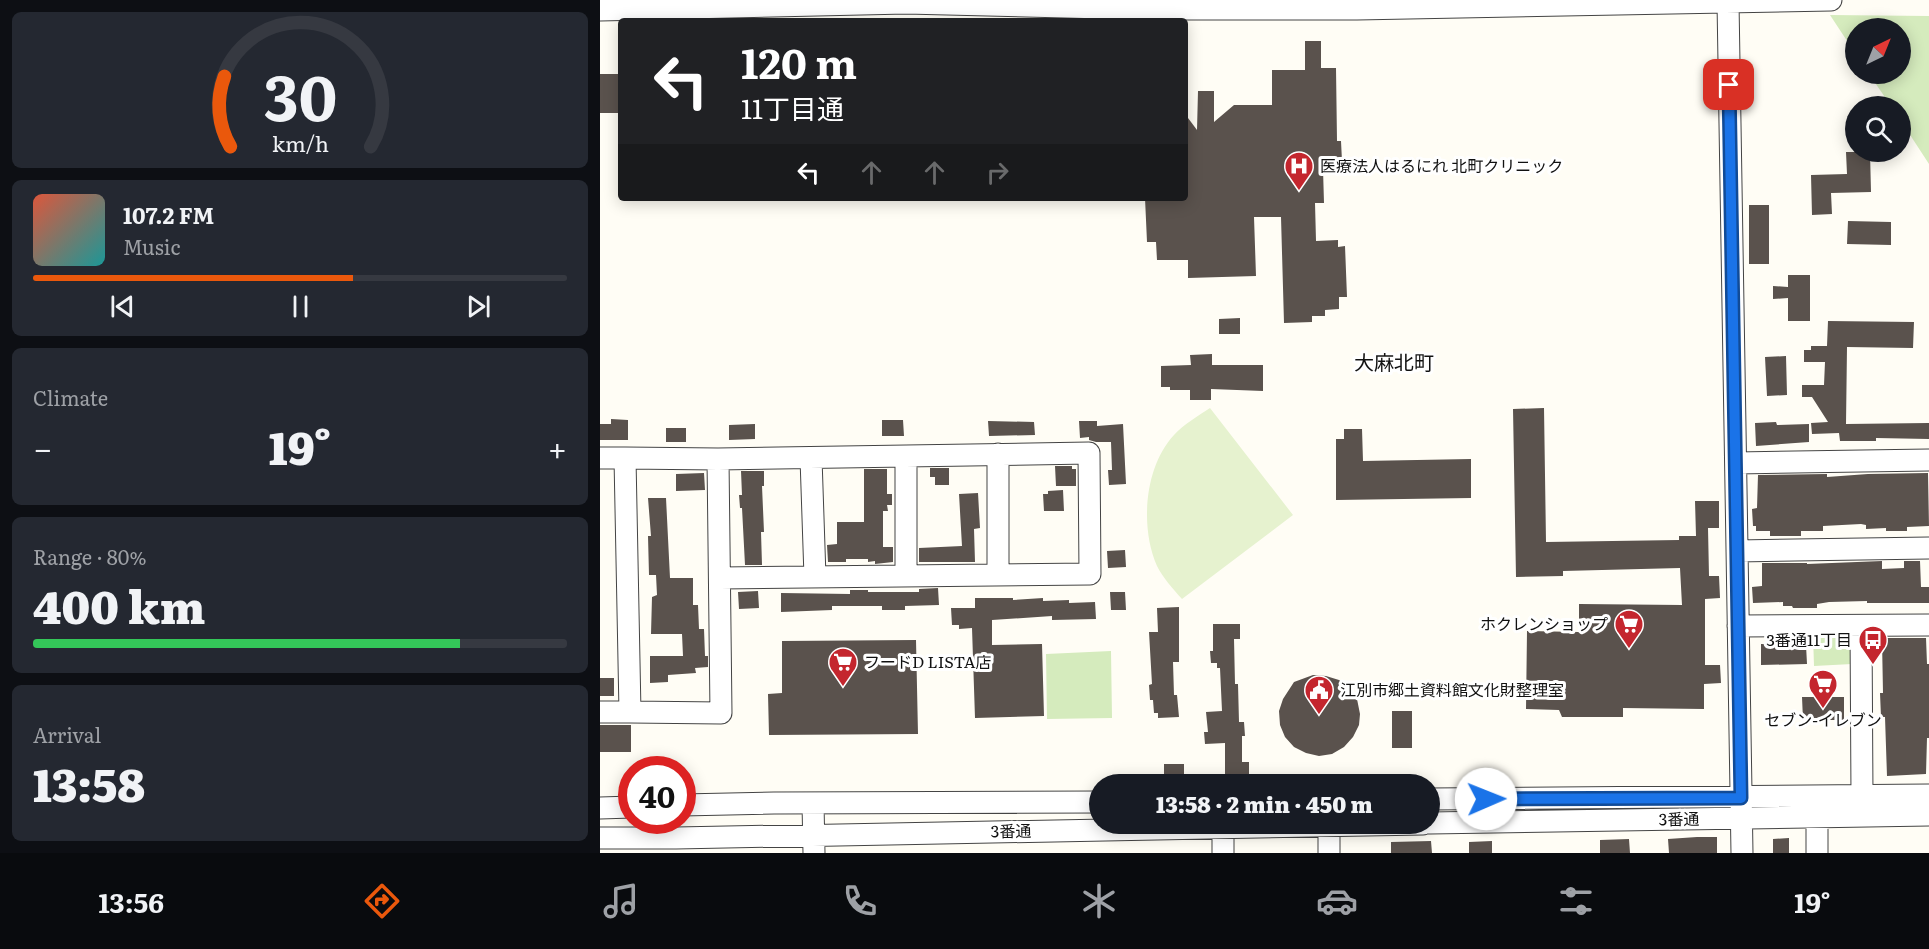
<!DOCTYPE html>
<html lang="en">
<head>
<meta charset="utf-8">
<style>
  :root { --surface:#171b24; --page:#242831; --text:#f1f3f6; --muted:#9ea1a6; --line:#363941; --accent:#ea580c }
  body { margin:0; font-family:Literata,"Noto Sans JP",serif; background:var(--page); color:var(--text); height:100vh; display:flex; flex-direction:column; font-size:22px; white-space:nowrap }
  * { box-sizing:border-box; margin:0 }
  p { font-size:20px; color:var(--muted) }
  .icon { flex:none; width:33px; height:33px; fill:none; stroke:currentColor; stroke-width:2; stroke-linecap:round; stroke-linejoin:round }
  .map { position:relative; flex:1; overflow:hidden }
  .side { display:flex; flex-direction:column; gap:12px; padding:12px; background:#0d0f14; width:600px }
  .side>* { flex:none }
  .top-card { position:absolute; left:18px; top:18px; width:570px; height:183px; border-radius:6px; box-shadow:0 3px 15px #0003; background:#202124; color:#fff; overflow:hidden }
  .needle { width:39px; rotate:43deg }
  .controls { position:absolute; left:1245px; top:18px; display:grid; gap:12px }
  .controls a { display:grid; place-items:center; width:66px; height:66px; border-radius:50%; background:var(--surface); box-shadow:0 3px 15px #0003; font-size:30px }
  .speed { position:absolute; left:18px; top:756px; display:flex; gap:12px; font-size:30px; font-weight:700; text-align:center }
  .speed>* { display:grid; place-content:center; width:78px; height:78px; border-radius:50%; background:var(--surface); box-shadow:0 3px 15px #0003; line-height:1 }
  .speed .limit { border:9px solid #d22; background:#fff; color:#111 }
  .pin { position:absolute; display:grid; place-items:center; width:51px; height:51px; color:#fff; margin:-26px; border-radius:12px; box-shadow:0 3px 9px #0006 }
  .me { position:absolute; width:66px; margin:-33px; rotate:89deg; stroke-linejoin:round; filter:drop-shadow(0 0 4px #0008) }
  .turn { display:flex; align-items:center; gap:21px; height:126px; padding:0 24px; font-size:27px }
  .turn .icon { width:78px; height:78px; stroke-width:2.5 }
  .turn b { display:block; font-size:42px; line-height:51px }
  .lanes { display:flex; align-items:center; height:57px; padding:0 24px; background:#0003; justify-content:center; gap:30px; direction:ltr }
  .lanes .off { opacity:.35 }
  .big { font-size:45px; font-weight:800; line-height:1.1 }
  .side .card { flex:1; display:flex; flex-direction:column; justify-content:center; gap:9px; min-width:0; padding:0 21px; border-radius:9px; background:var(--page) }
  .side .dial { align-items:center; gap:0 }
  .dial svg { height:156px; overflow:visible; fill:none; stroke:var(--line); stroke-width:7; stroke-linecap:round; text-anchor:middle }
  .dial text { fill:var(--text); stroke:none }
  .song { display:flex; align-items:center; gap:18px }
  .cover { width:72px; height:72px; border-radius:9px; background:linear-gradient(135deg,hsl(10 70% 55%),hsl(180 70% 35%)) }
  .played { height:6px; border-radius:3px; background:linear-gradient(90deg,var(--accent) 60%,var(--line) 60%) }
  .keys { display:flex; justify-content:space-around; direction:ltr }
  .heat { display:flex; justify-content:space-between; align-items:center; font-size:33px; direction:ltr }
  .charge { height:9px; border-radius:4px; background:linear-gradient(90deg,#34c759 80%,var(--line) 0) }
  .trip { position:absolute; left:489px; top:774px; width:351px; height:60px; border-radius:30px; background:var(--surface); box-shadow:0 3px 15px #0003; font-weight:800; line-height:60px; text-align:center }
  .tabs { display:flex; height:96px; justify-content:space-around; align-items:center; background:#090b0e; color:var(--muted) }
  .tabs .icon { width:42px; height:42px }
  .tabs .current { color:var(--accent) }
  .tabs b { font-size:27px; color:var(--text) }
  main { display:flex; flex:1; min-height:0 }
  .map>svg:first-child { display:block }
  .green { fill:#d5ebbd }
  .pitch { fill:#e6f2cf }
  .building { fill:#5a524d }
  .lines { fill:none; stroke-linecap:round; stroke-linejoin:round }
  .minor-casing { stroke:#444; stroke-width:23 }
  .minor { stroke:#fff; stroke-width:21 }
  .route-casing { stroke:#114b97; stroke-width:15 }
  .route { stroke:#1a73e8; stroke-width:10 }
  .labels { text-anchor:middle; stroke-width:6; stroke-linejoin:round; paint-order:stroke }
  .poi-label { font-size:16px; fill:#111; stroke:#fff; text-anchor:start }
  .street-label { font-size:16px; fill:#111; stroke:#fff }
  .quarter-label { font-size:20px; fill:#111; stroke:#fff }
</style>
</head>
<body>
<main>
<section class="side">
<div class="card dial"><svg viewBox="0 0 100 80">
<path d="M14 69A42 42 0 1 1 86 69"/>
<path d="M14 69A42 42 0 0 1 11 33" stroke="#ea580c"/>
<text x="50" y="56" font-size="32" font-weight="700">30</text>
<text x="50" y="72" font-size="11">km/h</text>
</svg></div>
<div class="card">
<div class="song"><i class="cover"></i><div><b>107.2 FM</b><p>Music</p></div></div>
<div class="played"></div>
<div class="keys"><svg class="icon" aria-label="previous" viewBox="0 0 24 24"><path d="M18 5L8 12l10 7zM5 5v14"/></svg><svg class="icon" aria-label="pause" viewBox="0 0 24 24"><path d="M8 5v14M16 5v14"/></svg><svg class="icon" aria-label="next" viewBox="0 0 24 24"><path d="M6 5l10 7-10 7zM19 5v14"/></svg></div>
</div>
<div class="card"><p>Climate</p>
<div class="heat"><a>−</a><b class="big">19°</b><a>+</a></div>
</div>
<div class="card"><p>Range · 80%</p><b class="big">400 km</b><div class="charge"></div></div>
<div class="card"><p>Arrival</p><b class="big">13:58</b></div>
</section>
<div class="map">
<svg width="1329" height="853" viewBox="0 0 1329 853">
  <rect width="100%" height="100%" fill="#fffdf5"/>
  <!-- green -->
  <path class="green" d="M1230 15 1329 16V164L1301 121 1300 106H1291L1269 74H1300V28H1256L1255 53Z
    M1213 635H1249L1252 642V664L1214 666Z
    M511 651 512 718 447 719 446 654Z"/>
  <!-- pitch -->
  <path class="pitch" d="M610 408 693 515 582 599C573 589 563 578 557 566 540 528 544 467 574 435 584 424 598 416 610 408Z"/>
  <!-- building -->
  <path class="building" d="M705 41H721V68H736L737 141H741L742 161H739L740 169H723L724 203H715L716 241 738 240V247L745 246 747 297H739V309L725 310V316H712V322L684 323 681 217H654L656 276 588 278V260H557L556 242H547L545 198H585V114L597 130 598 91H614V122L634 105H672V70H705Z
    M0 74H21V113H0Z
    M1246 152H1270L1271 192 1231 193 1232 214 1212 215 1211 175 1247 174Z
    M1149 205H1169V264H1149Z
    M1248 221 1291 222V245L1247 244Z
    M1188 275H1210V321H1188V298L1173 299V286L1188 287Z
    M640 318V334H619V319Z
    M1228 321 1314 322 1313 348 1247 347 1246 424 1329 423V439L1276 438V441H1240L1239 433 1212 434 1211 423 1228 422 1212 397H1202V385H1224L1225 362H1204V350H1211V346H1227Z
    M612 354V365H663V391L611 389V400H590V390H570V387H561V366L591 365 590 355Z
    M1186 356 1187 395 1167 396 1165 357Z
    M944 408 946 542 1079 540V536H1096L1095 501H1119V528H1108L1109 576H1119L1120 598 1105 599V665H1120L1121 683 1104 684V709L1023 708V717H962L959 710 926 709 927 631 979 632V604L1082 605 1080 568 963 571V576L916 577 913 409Z
    M11 419 28 420V440H0V424H11Z
    M282 420H303L304 436H282Z
    M388 421 434 422 435 435 389 436Z
    M479 421H497V426L523 424 526 484 509 485 508 470H512L511 442H496L489 440V437L480 438Z
    M1176 422 1177 425 1209 424V442L1156 446 1155 423Z
    M155 424V439L129 440V425Z
    M66 428H86V442H66Z
    M744 429H762L763 461 871 459V498L736 500V439H744Z
    M455 466H472V469H476V486H456Z
    M330 468H349V485H335V477H330Z
    M264 469H287V494H292V505H287L288 511H283V547H293V562L275 564V561L268 562V559H246V562H228L227 545 237 544V522H264Z
    M141 471H164V486H162L164 532H161L162 565H145L142 508H140L139 495H142Z
    M104 473 105 490 76 491V474Z
    M1328 473 1329 526 1307 527V531H1286V528L1266 529V525L1261 524 1223 526V531H1201V536H1170V531H1156V526H1153L1152 509 1157 508 1158 475 1227 474V477L1268 474Z
    M463 490 464 511H444L443 494H448V491Z
    M378 493 380 528 374 529 375 562H319V548L362 546 359 494Z
    M48 498H66L70 578H93V605H98L99 629H104L105 656H108V667L95 668 96 673 68 675V682L50 683V656H83L82 634H51L52 597 57 595 56 575H49L48 536H51Z
    M525 550 526 567 508 568 507 551Z
    M1282 561V569L1304 568V561H1320L1321 587H1329V603H1267V601L1229 602 1217 604V608H1193L1192 606H1183V602L1153 603 1152 587 1162 586V563H1207V564Z
    M338 588 339 605 305 606V610H282V606H232V610L181 612V593L250 594V590H268V592H319V589Z
    M158 591 159 608 139 609 138 592Z
    M510 592H525L526 610H511Z
    M375 598H413V600L443 598V601L469 600V603L495 602 496 619 452 620V616L392 620V645L442 644 444 716 375 718 372 628 359 629V625H352L351 608H375Z
    M579 607V662H573L574 695H577L579 717 558 718V713H554L553 700H550L549 685 552 684 549 632H558L557 608Z
    M613 624H640V639H634L635 684H638L639 722H644L645 736H642V762H649V779L625 780V743L605 744 604 732H608L606 712 622 711 620 668H617V663H611L610 651H613Z
    M1286 638H1326L1327 664H1329V738H1327L1326 774 1287 776 1285 717H1281L1280 693H1283L1282 640H1286Z
    M316 640 318 734 169 735 168 694 182 693V641Z
    M1161 644 1206 645 1207 664 1161 665Z
    M713 675 726 676 739 680 749 688 757 699 760 714 759 725 753 737 744 747 732 754 719 756 706 753 694 747 685 737 680 725 679 711 683 699 694 682Z
    M0 678H14V696H0Z
    M1202 697H1244V720H1203Z
    M792 711H812V748H792Z
    M0 725H31V752H0Z
    M564 764H584V781L564 782Z
    M1097 837H1117V853H1069L1068 839Z
    M1189 838V853H1173V839Z
    M1029 839 1030 853H1000V840Z
    M831 841 832 853H791V842Z
    M892 841V853H869V842Z"/>
  <g class="lines">
    <!-- minor casing -->
    <g class="minor-casing">
      <path id="minor" d="M1128 2 1142 853
        M0 10 306 3 543 9H757L1231 0
        M398 454V575
        M306 456V576
        M0 458H25L30 712H0
        M25 458 118 459 489 453 490 574 120 578
        M211 458 215 577
        M1136 463 1329 460
        M1137 551 1329 548
        M1138 626 1329 625
        M1261 626 1262 797
        M30 712 121 713 118 459
        M830 799 1329 795
        M213 803 214 853
        M82 805 174 803 500 802
        M0 808 32 807
        M830 823 1329 815
        M623 824V853
        M729 824V853
        M0 838H76L823 824
        M1217 853V804"/>
    </g>
    <!-- minor -->
    <use href="#minor" class="minor"/>
  </g>
  <g class="lines">
    <!-- route casing -->
    <g class="route-casing">
      <path id="route" d="M886 799 1141 798 1129 85"/>
    </g>
    <!-- route -->
    <use href="#route" class="route"/>
  </g>
  <!-- icons -->
  <defs>
    <g id="hospital-pin" transform="scale(1.5)"><path d="M0 17L-7.5 6A9.5 9.5 0 1 1 7.5 6Z" fill="#c4262e" stroke="#fff"/><path d="M-5-5h3v3.5h4V-5h3V5h-3V1.5h-4V5h-3Z" fill="#fff"/></g>
    <g id="supermarket-pin" transform="scale(1.5)"><path d="M0 17L-7.5 6A9.5 9.5 0 1 1 7.5 6Z" fill="#c4262e" stroke="#fff"/><path d="M-6-5.5h2.5l.6 2H6L4.5 2H-2.5L-4.4-4H-6ZM-1.5 3.2a1.3 1.3 0 1 0 .1 0ZM3 3.2a1.3 1.3 0 1 0 .1 0Z" fill="#fff"/></g>
    <g id="bus-pin" transform="scale(1.5)"><path d="M0 17L-7.5 6A9.5 9.5 0 1 1 7.5 6Z" fill="#c4262e" stroke="#fff"/><path d="M-5-6H5V4H4V6H2V4H-2V6H-4V4H-5ZM-3.5-4V0h7V-4ZM-3.5 1.2v1.5H-2V1.2ZM2 1.2v1.5H3.5V1.2Z" fill="#fff"/></g>
    <g id="civic-pin" transform="scale(1.5)"><path d="M0 17L-7.5 6A9.5 9.5 0 1 1 7.5 6Z" fill="#c4262e" stroke="#fff"/><path d="M-.6-6.5H3V-4.5H.6V-3L4-1V1h2V6H-6V1h2V-1L-.6-3ZM-1.2 2.5V6h2.4V2.5Z" fill="#fff"/></g>
  </defs>
  <g fill-rule="evenodd">
    <use href="#hospital-pin" x="699" y="166"/>
    <use href="#supermarket-pin" x="1029" y="624"/>
    <use href="#bus-pin" x="1273" y="640"/>
    <use href="#supermarket-pin" x="243" y="662"/>
    <use href="#supermarket-pin" x="1223" y="684"/>
    <use href="#civic-pin" x="719" y="690"/>
  </g>
  <g class="labels">
    <!-- poi labels -->
    <g class="poi-label">
      <text x="720" y="172">医療法人はるにれ 北町クリニック</text>
      <text x="1008" y="630" text-anchor="end">ホクレンショップ</text>
      <text x="1252" y="646" text-anchor="end">3番通11丁目</text>
      <text x="264" y="668">フードD LISTA店</text>
      <text x="740" y="696">江別市郷土資料館文化財整理室</text>
      <text x="1223" y="726" text-anchor="middle">セブン-イレブン</text>
    </g>
    <!-- street labels -->
    <g class="street-label">
      <text transform="translate(1079 819) rotate(-1)" y="6">3番通</text>
      <text transform="translate(411 831) rotate(-1)" y="6">3番通</text>
    </g>
    <!-- quarter labels -->
    <g class="quarter-label">
      <text x="794" y="370">大麻北町</text>
    </g>
  </g>
</svg>
<div class="controls">
<a><svg class="needle" viewBox="-14 -14 28 28"><path d="M0-13l5 13h-10z" fill="#e53935"/><path d="M0 13l5-13h-10z" fill="#9ea1a6"/></svg></a>
<a><svg class="icon" aria-label="search" viewBox="0 0 24 24"><circle cx="10" cy="10" r="6"/><path d="M15 15l6 6"/></svg></a>
</div>
<div class="speed"><div class="limit">40</div></div>
<div class="pin" style="left:1129px;top:85px;background:#d93025"><svg class="icon" aria-label="arrive" viewBox="0 0 24 24"><path d="M6 21V4h12l-3 4 3 4H6"/></svg></div>
<svg class="me" style="left:886px;top:799px" viewBox="-20 -20 40 40"><circle r="19" fill="#fff"/><path d="M0-13L10 11 0 6-10 11z" fill="#1a73e8"/></svg>
<div class="trip">13:58 · 2 min · 450 m</div>
<div class="top-card">
<div class="turn"><svg class="icon" aria-label="left" viewBox="0 0 24 24"><path d="M17 20v-9H6M10 6l-5 5 5 5"/></svg><div><b>120 m</b>11丁目通</div></div>
<div class="lanes"><svg class="icon" aria-label="left" viewBox="0 0 24 24"><path d="M17 20v-9H6M10 6l-5 5 5 5"/></svg><svg class="icon off" aria-label="ahead" viewBox="0 0 24 24"><path d="M12 20V5M6 11l6-6 6 6"/></svg><svg class="icon off" aria-label="ahead" viewBox="0 0 24 24"><path d="M12 20V5M6 11l6-6 6 6"/></svg><svg class="icon off" aria-label="right" viewBox="0 0 24 24"><path d="M7 20v-9h11M14 6l5 5-5 5"/></svg></div>
</div>
</div>
</main>
<nav class="tabs">
<b>13:56</b>
<svg class="icon current" aria-label="directions" viewBox="0 0 24 24"><path d="M12 3l9 9-9 9-9-9zM9 14v-3h6M13 9l2 2-2 2"/></svg>
<svg class="icon" aria-label="music" viewBox="0 0 24 24"><path d="M9 18V5l10-2v13"/><circle cx="6" cy="18" r="3"/><circle cx="16" cy="16" r="3"/></svg>
<svg class="icon" aria-label="phone" viewBox="0 0 24 24"><path d="M5 4h4l2 5-3 2q2 4 5 5l2-3 5 2v4C11 20 4 13 5 4z"/></svg>
<svg class="icon" aria-label="climate" viewBox="0 0 24 24"><path d="M12 3v18M4 7l16 10M4 17L20 7"/></svg>
<svg class="icon" aria-label="car" viewBox="0 0 24 24"><path d="M5 17H2v-5l4-1 3-4h7l3 4 3 1v5h-3M9 17h6M6 11h13"/><circle cx="7" cy="17" r="2"/><circle cx="17" cy="17" r="2"/></svg>
<svg class="icon" aria-label="filters" viewBox="0 0 24 24"><path d="M4 7h16M4 17h16"/><circle cx="9" cy="7" r="2"/><circle cx="15" cy="17" r="2"/></svg>
<b>19°</b>
</nav>
</body>
</html>
